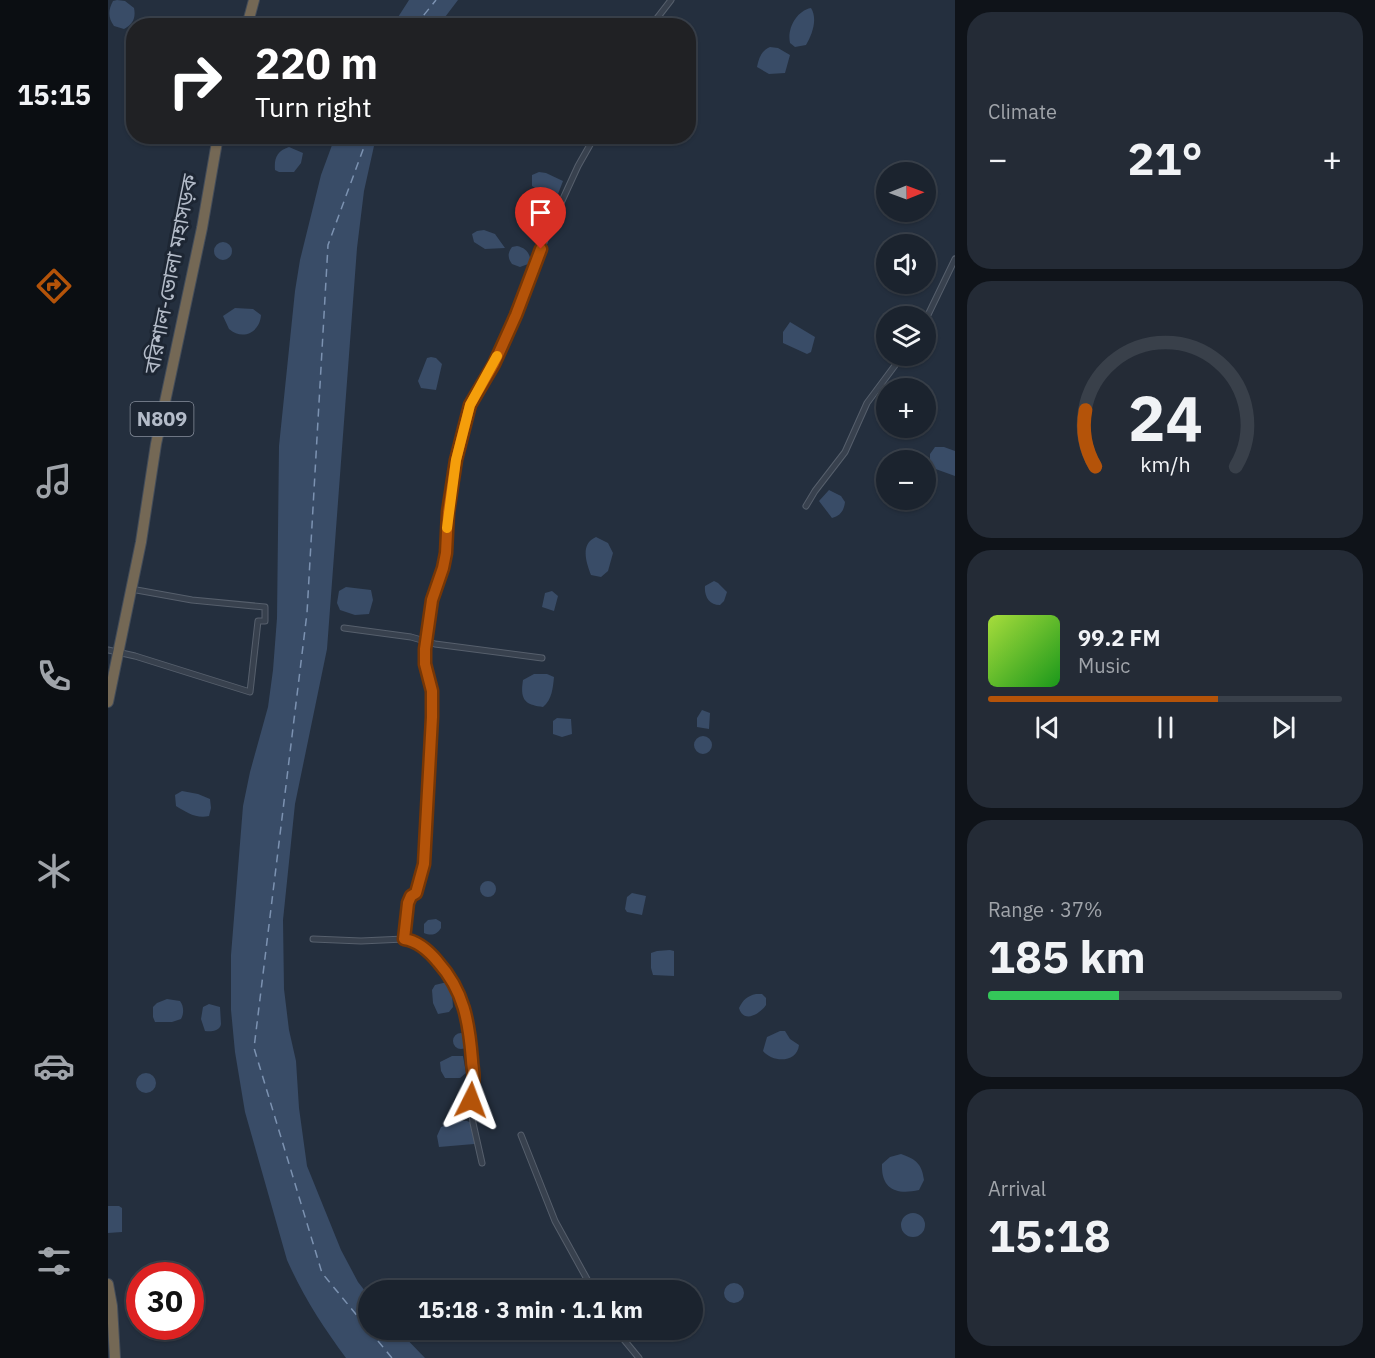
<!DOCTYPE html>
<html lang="en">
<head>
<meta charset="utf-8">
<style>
  :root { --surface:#1b232e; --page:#242b36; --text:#f1f3f6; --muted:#a0a4aa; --line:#39404a; --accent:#b45309 }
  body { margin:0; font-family:"IBM Plex Sans","Noto Sans Bengali",sans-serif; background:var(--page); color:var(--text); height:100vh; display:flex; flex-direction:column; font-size:22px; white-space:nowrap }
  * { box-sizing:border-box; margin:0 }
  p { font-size:20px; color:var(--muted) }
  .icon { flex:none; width:33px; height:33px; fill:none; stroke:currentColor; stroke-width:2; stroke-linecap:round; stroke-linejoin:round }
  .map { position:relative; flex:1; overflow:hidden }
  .drawer { display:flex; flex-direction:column; gap:12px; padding:12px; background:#0f1319; width:420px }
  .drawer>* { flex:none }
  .guide { position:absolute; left:18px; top:18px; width:570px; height:126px; border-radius:24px; box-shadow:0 2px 4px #0004,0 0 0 2px var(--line); background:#202124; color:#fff; overflow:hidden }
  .needle { width:39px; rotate:89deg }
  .controls { position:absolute; left:768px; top:162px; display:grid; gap:12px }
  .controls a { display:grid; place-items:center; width:60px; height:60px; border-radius:50%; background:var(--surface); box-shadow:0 2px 4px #0004,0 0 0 2px var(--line); font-size:30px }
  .speed { position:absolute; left:18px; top:1262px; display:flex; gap:12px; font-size:30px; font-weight:700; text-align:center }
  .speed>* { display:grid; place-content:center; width:78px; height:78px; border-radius:50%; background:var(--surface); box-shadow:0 2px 4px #0004,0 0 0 2px var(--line); line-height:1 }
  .speed .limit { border:9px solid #d22; background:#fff; color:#111 }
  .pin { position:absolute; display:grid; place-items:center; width:51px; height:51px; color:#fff; margin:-62px -26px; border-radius:50% 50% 50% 0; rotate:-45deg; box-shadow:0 0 6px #0007 }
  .pin .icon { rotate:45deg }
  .me { position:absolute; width:66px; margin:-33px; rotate:3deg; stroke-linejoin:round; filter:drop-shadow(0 0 4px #0008) }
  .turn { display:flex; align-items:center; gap:21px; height:126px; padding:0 30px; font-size:27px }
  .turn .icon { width:78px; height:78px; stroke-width:2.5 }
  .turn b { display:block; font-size:42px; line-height:51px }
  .big { font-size:45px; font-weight:800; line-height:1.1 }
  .drawer .card { flex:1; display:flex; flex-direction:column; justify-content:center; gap:9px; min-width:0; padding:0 21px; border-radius:24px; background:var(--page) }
  .drawer .dial { align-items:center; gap:0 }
  .dial svg { height:156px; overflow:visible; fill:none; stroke:var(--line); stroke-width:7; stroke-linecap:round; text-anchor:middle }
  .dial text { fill:var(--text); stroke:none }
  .song { display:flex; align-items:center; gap:18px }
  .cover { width:72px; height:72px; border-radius:9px; background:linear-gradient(135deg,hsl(80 70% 55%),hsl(120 70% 35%)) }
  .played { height:6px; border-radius:3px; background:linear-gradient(90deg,var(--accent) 65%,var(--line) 65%) }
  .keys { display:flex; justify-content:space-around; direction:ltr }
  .heat { display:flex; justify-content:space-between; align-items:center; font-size:33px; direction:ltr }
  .charge { height:9px; border-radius:4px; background:linear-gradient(90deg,#34c759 37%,var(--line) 0) }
  .trip { position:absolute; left:250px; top:1280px; width:345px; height:60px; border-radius:30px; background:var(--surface); box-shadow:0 2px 4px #0004,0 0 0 2px var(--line); font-weight:800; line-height:60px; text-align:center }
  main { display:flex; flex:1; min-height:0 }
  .tab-bar { display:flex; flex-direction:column; width:108px; justify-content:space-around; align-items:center; background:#0b0e12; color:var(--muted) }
  .tab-bar .icon { width:42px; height:42px }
  .tab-bar .on { color:var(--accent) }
  .tab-bar b { font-size:27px; color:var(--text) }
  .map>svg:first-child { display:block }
  .water { fill:#394c67 }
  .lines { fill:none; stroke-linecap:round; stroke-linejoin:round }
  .ferry { stroke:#7c92b1; stroke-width:1.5; stroke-dasharray:8 6; stroke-linecap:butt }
  .street-casing { stroke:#565f6c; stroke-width:7 }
  .highway-casing { stroke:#434c59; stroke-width:12 }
  .street { stroke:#38414e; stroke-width:5 }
  .highway { stroke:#746855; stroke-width:10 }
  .route-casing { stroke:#753606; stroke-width:15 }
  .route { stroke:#b45309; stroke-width:10 }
  .slow { stroke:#f59e0b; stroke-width:10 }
  .labels { text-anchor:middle; stroke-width:6; stroke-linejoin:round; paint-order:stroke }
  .shield { fill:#1d2633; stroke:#878f9c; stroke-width:1.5 }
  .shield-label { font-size:20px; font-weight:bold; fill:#b4bcc9 }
  .street-label { font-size:21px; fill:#b4bcc9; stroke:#1d2633 }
</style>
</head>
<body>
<main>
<nav class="tab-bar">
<b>15:15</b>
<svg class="icon on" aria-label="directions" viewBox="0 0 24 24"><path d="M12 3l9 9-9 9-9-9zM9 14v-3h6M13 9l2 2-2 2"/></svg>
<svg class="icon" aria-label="music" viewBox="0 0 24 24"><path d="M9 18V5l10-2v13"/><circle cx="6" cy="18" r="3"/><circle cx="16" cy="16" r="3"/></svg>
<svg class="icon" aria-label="phone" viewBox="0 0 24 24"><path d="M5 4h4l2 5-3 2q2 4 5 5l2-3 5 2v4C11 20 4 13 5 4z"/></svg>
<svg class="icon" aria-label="climate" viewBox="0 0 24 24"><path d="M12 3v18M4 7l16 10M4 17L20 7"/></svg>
<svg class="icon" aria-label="car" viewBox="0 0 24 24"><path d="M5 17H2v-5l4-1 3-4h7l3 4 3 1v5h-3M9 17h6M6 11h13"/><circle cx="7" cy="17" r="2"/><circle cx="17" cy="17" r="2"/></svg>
<svg class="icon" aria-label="filters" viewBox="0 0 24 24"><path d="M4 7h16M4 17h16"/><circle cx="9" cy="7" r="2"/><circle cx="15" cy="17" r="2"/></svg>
</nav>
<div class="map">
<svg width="847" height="1358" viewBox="0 0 847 1358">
  <rect width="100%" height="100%" fill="#242f3e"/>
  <!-- water -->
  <path class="water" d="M9 0 17 1 26 8C28 18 25 24 16 29L6 26C0 18 0 10 5 1Z
    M301 0H350L331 25H285Z
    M703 8C710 19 704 35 698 45L687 47 682 43C679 29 688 11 703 8Z
    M662 47 670 48 682 55 677 73 661 74 649 67C651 58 653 51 662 47Z
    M227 137H268L256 191 249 248 219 649 187 804 175 920 176 989 181 1030 188 1061 191 1108 199 1166 233 1250 250 1282 261 1296V1329H289L317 1358H238C215 1327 195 1296 179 1260L137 1112 127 1052 123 1010V955L135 806 142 772 160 707 165 670 169 618 171 446 187 291 192 260 213 175Z
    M181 147 195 153 193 163 186 172H171L167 170C166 158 169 151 181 147Z
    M431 172 438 173 455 181 450 194C440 197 432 191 424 186V175Z
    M376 230 387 234 397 248 377 249 366 242 364 234 369 231Z
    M106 251a9 9 0 1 1 18 0a9 9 0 1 1-18 0Z
    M409 246C418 248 422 253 423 263L412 267 404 264C400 258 399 254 404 247Z
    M127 308 145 309 153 315C152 332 135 341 121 329L115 316Z
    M682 322 707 337 703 352 699 354 675 343V332Z
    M323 357 328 358 334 364 328 390 313 388 310 381 319 358Z
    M827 447H836L847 451V476L822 467V454Z
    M721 490 733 496 737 502C736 511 732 516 724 518L711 501Z
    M488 537 500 543 505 553 500 571 493 577 483 575C478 562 472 544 488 537Z
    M606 581 610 583 619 592 616 601 612 605C601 605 596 596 597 586Z
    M238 587 263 590 265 600 261 614 247 615 232 610 229 603 231 591Z
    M444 591 450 596 446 611 434 607 437 593Z
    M426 674H439L446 677C445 687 444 700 435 707 416 705 412 699 415 680Z
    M594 710 602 713 601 729 589 727V718Z
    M449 718 463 719 464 734 454 737 445 734V721Z
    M586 745a9 9 0 1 1 18 0a9 9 0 1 1-18 0Z
    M74 791 90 794 102 799 103 808 101 816C88 819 78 812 68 806L67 795Z
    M372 889a8 8 0 1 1 16 0a8 8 0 1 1-16 0Z
    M524 893 538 896 534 915 519 912 517 909 519 897Z
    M320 920 328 919 333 922V928C329 935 323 936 316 933V924Z
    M562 950 566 951V976L545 975 543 968V953L549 951Z
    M339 982 344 993 345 1007 341 1012 330 1014 325 1003 324 990 327 985Z
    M648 994H654L658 998V1005C652 1014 636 1024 631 1008 635 1000 639 996 648 994Z
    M59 999 72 1001C76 1006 76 1014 73 1019L64 1022H47L45 1017V1007L49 1003Z
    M101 1004 112 1007 113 1024C112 1031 103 1032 97 1031L93 1019 95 1007Z
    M672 1031H677L682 1039 691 1045C689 1063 665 1063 655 1051L659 1037Z
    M345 1041a8 8 0 1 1 16 0a8 8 0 1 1-16 0Z
    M344 1056H355L358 1073 352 1078H337L333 1071 332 1062Z
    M28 1083a10 10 0 1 1 20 0a10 10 0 1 1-20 0Z
    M351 1121H359L364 1123 368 1139 366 1144 331 1147 329 1136 333 1127Z
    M793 1154C808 1159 814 1164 816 1180L811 1190C789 1195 773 1190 774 1164L782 1157Z
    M0 1206H11L14 1208V1232L0 1233Z
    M793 1225a12 12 0 1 1 24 0a12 12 0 1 1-24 0Z
    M616 1293a10 10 0 1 1 20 0a10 10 0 1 1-20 0Z"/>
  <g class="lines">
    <!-- ferry -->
    <path class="ferry" d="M307 26 328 0
      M260 136 220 245 199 613 146 1048 214 1273 284 1358"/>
    <!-- street casing -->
    <g class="street-casing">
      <path id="street" d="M543 26 563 0
        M818 319 847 259
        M698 506 707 491 737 452 759 403 794 356
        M236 628 303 637 327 644 434 658
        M0 650 27 656 142 692 150 621H157V607L84 600 23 589
        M205 939 253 941 296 939C298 925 296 901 308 893L316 863 324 717V691L317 664 318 646 324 600 335 568 338 553 340 512 348 460 361 405 386 364 408 315 442 227 470 166 487 136
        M296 939 315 947 326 957 351 992 357 1008 362 1040 365 1083 362 1091 365 1123 374 1163
        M413 1135 447 1221 485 1290
        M507 1329 531 1358"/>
    </g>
    <!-- highway casing -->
    <g class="highway-casing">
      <path id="highway" d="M139 26 146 0
        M0 702 33 542 48 444 94 228 110 136
        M0 1284 4 1306 7 1358"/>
    </g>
    <!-- street -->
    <use href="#street" class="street"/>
    <!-- highway -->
    <use href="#highway" class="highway"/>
  </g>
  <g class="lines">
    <!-- route casing -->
    <g class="route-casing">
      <path id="route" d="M363 1100C362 1093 364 1090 365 1083 367 1076 364 1067 364 1060 361 1022 356 991 330 962 321 951 310 941 296 939L300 903 303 896 308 893 316 864 324 717V691L317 664V649L324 600 335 568 338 553 340 512 348 460 362 405 386 364 408 315 433 249"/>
    </g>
    <!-- route -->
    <use href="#route" class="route"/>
    <!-- slow -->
    <path class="slow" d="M339 528 348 460 362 405 389 356"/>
  </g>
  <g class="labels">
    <!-- shield labels -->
    <rect class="shield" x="22.5" y="402" width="63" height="34" rx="4.5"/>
    <g class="shield-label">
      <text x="54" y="426">N809</text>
    </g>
    <!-- street labels -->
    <g class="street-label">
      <text transform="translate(63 274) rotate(-79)" y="7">বরিশাল-ভোলা মহাসড়ক</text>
    </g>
  </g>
</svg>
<div class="controls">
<a><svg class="needle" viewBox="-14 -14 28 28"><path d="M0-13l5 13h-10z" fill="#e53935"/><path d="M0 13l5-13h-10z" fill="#a0a4aa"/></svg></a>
<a><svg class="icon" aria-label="sound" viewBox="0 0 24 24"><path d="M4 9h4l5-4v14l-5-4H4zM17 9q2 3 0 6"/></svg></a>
<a><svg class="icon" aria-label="layers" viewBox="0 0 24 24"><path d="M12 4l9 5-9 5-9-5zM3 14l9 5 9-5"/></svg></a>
<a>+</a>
<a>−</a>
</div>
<div class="speed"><div class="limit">30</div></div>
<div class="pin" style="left:433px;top:249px;background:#d93025"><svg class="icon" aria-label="arrive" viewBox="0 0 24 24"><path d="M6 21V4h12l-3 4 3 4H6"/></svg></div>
<svg class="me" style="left:363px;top:1100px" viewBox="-20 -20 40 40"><path d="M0-17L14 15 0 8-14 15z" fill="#b45309" stroke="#fff" stroke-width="4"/></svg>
<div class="trip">15:18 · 3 min · 1.1 km</div>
<div class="guide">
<div class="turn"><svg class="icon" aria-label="right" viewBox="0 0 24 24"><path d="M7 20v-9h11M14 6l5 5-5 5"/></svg><div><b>220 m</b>Turn right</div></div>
</div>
</div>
<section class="drawer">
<div class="card"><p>Climate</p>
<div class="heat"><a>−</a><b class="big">21°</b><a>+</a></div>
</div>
<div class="card dial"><svg viewBox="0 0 100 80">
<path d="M14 69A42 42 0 1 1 86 69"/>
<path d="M14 69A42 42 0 0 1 9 40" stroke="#b45309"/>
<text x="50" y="56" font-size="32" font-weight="700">24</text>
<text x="50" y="72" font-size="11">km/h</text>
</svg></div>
<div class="card">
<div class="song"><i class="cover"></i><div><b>99.2 FM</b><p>Music</p></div></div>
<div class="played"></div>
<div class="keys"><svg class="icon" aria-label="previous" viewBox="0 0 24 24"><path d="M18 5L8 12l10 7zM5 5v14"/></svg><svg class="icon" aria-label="pause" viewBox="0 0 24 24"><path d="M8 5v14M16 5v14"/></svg><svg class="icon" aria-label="next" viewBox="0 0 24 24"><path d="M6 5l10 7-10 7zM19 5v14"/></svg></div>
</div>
<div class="card"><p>Range · 37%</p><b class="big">185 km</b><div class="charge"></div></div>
<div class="card"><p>Arrival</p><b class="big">15:18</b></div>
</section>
</main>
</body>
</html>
